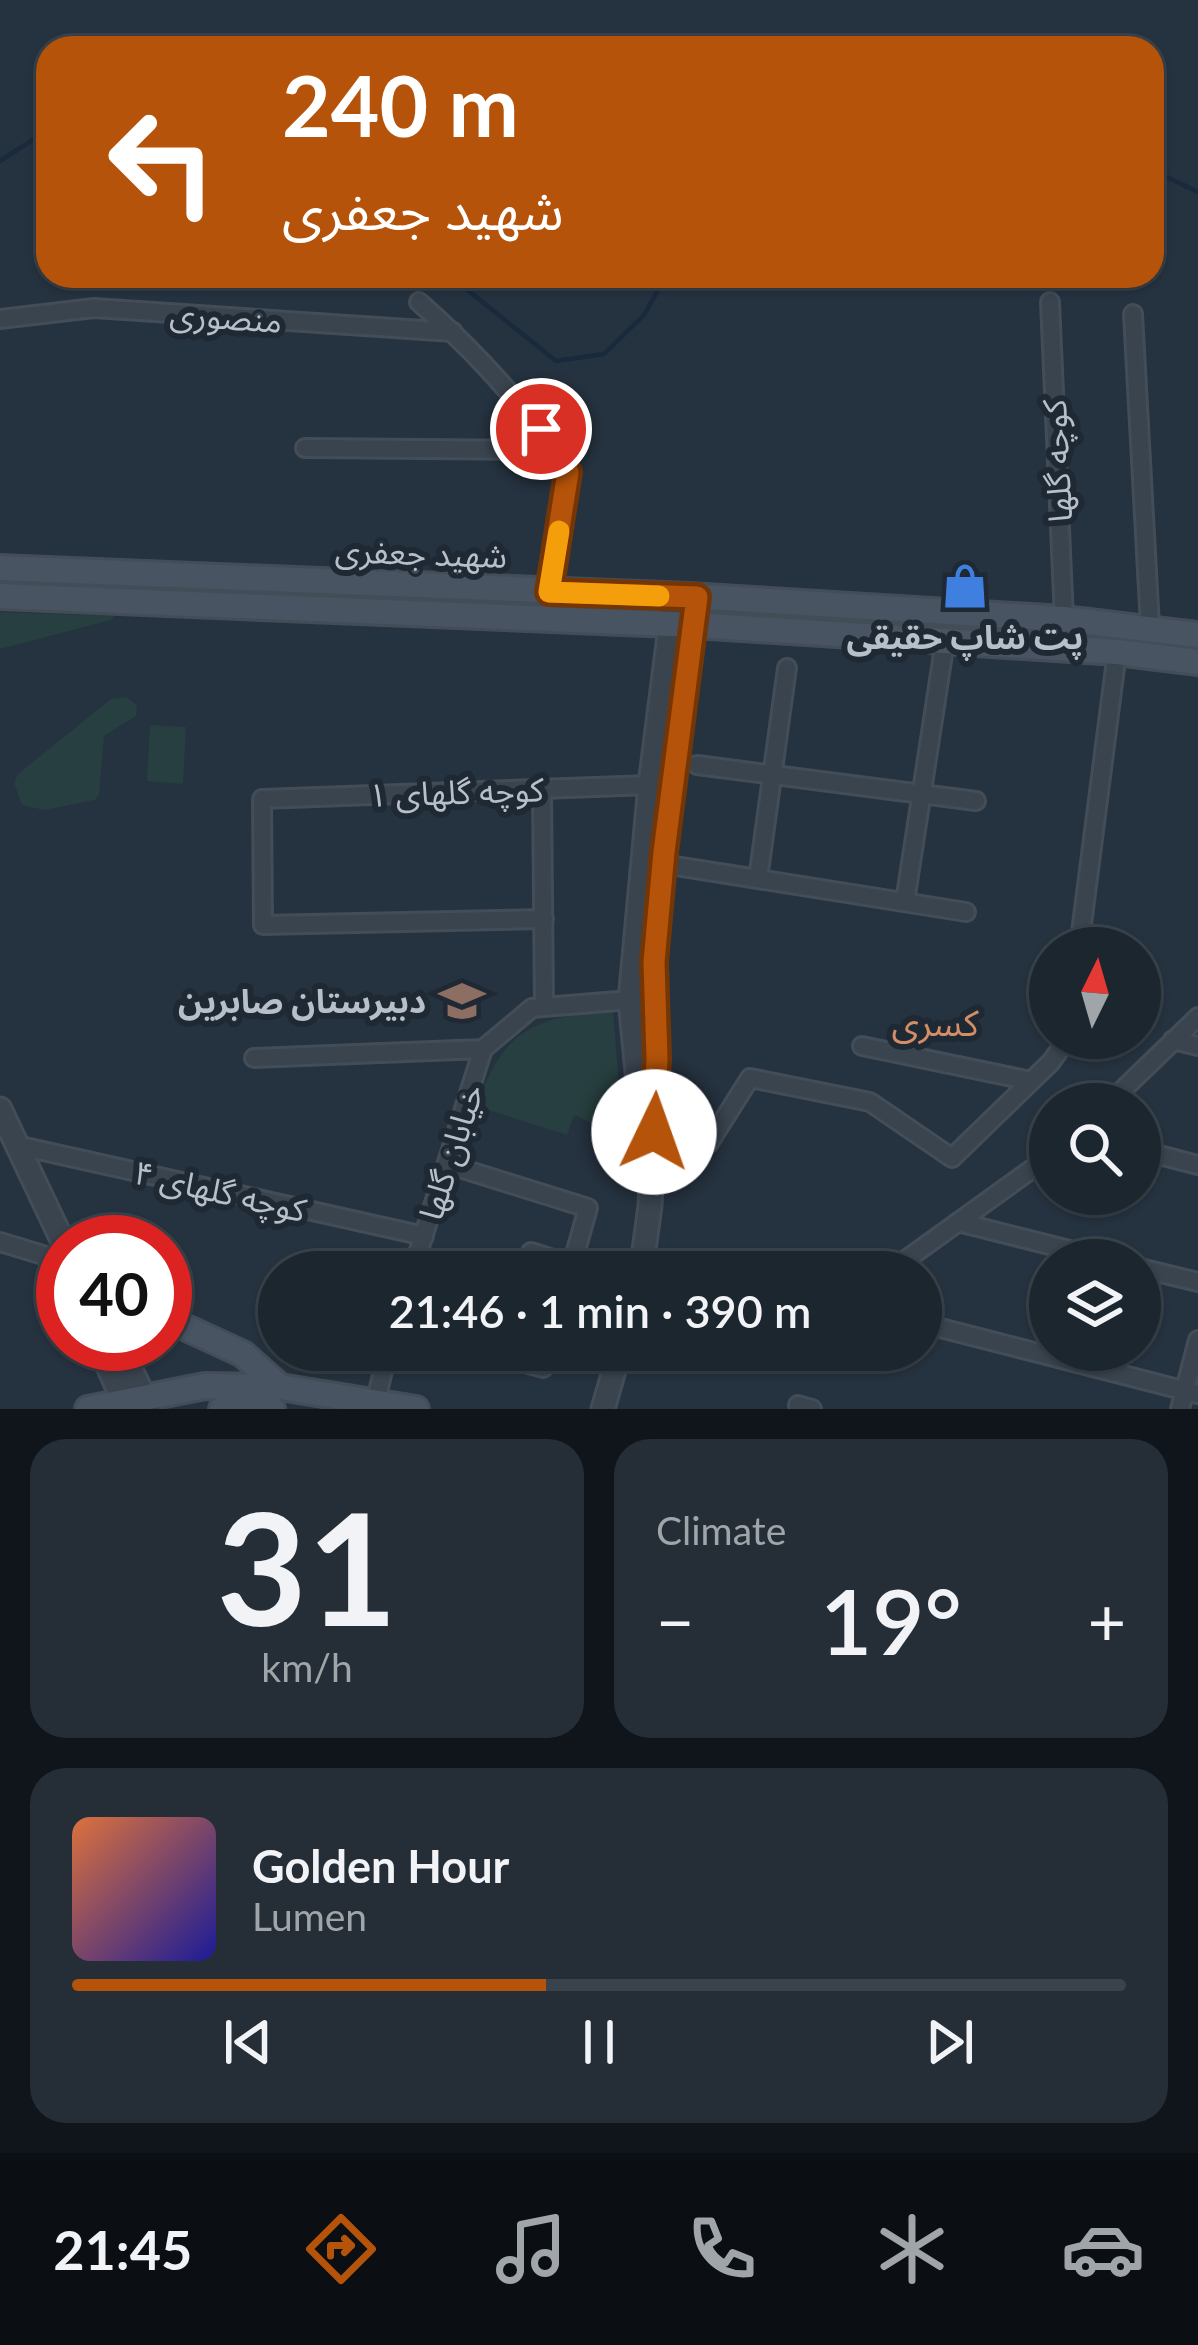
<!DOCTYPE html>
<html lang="en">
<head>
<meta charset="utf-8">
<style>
  :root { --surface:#1c262f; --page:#252e37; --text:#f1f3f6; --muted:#a0a5aa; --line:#3a434b; --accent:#b45309 }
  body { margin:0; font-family:Lato,"Noto Sans Arabic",sans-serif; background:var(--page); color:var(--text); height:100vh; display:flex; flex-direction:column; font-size:45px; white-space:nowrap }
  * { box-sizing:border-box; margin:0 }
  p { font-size:39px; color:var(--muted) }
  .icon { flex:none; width:66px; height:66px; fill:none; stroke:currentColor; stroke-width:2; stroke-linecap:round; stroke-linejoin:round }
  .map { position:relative; height:1409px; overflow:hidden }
  .drawer { display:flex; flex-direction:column; gap:30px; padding:30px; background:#0f151a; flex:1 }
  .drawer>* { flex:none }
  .top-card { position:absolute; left:36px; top:36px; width:1128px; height:252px; border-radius:36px; box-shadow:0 3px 9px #0004,0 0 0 3px var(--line); background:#b45309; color:#fff; overflow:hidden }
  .needle { width:78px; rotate:5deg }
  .controls { position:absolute; left:1029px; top:927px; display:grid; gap:24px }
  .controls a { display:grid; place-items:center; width:132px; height:132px; border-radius:50%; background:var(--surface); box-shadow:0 3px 9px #0004,0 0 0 3px var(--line); font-size:60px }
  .speed { position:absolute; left:36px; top:1215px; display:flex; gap:24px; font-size:60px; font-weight:700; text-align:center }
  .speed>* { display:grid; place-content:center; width:156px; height:156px; border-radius:50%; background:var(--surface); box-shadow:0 3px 9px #0004,0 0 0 3px var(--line); line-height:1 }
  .speed .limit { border:18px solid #d22; background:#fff; color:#111 }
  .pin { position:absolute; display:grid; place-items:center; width:102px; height:102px; color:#fff; margin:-51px; border:6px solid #fff; border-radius:50%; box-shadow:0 3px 12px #0007 }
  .me { position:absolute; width:132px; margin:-66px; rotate:3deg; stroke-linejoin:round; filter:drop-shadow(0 0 9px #0008) }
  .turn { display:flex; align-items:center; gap:42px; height:252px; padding:0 48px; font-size:54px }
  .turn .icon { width:156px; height:156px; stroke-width:2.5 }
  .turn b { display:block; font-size:84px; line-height:102px }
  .big { font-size:90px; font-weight:600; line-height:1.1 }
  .drawer .tile { flex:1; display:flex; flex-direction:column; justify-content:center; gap:18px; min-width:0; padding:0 42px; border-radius:36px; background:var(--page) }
  .drawer .dial { align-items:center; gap:0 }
  .dial b { font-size:156px; line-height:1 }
  .song { display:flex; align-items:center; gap:36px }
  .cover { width:144px; height:144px; border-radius:18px; background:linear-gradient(135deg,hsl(20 70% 55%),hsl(240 70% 35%)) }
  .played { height:12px; border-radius:6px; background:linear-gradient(90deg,var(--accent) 45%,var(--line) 45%) }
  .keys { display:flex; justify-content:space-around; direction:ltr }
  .heat { display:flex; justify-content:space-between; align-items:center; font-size:66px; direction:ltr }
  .drawer .tiles { flex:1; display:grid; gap:30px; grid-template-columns:1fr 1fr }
  .tile:last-child { grid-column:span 2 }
  .trip { position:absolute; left:258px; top:1251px; width:684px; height:120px; border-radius:60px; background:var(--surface); box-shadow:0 3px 9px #0004,0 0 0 3px var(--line); font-weight:600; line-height:120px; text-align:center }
  .dock { display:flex; height:192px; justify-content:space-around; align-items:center; background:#0b0f13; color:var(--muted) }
  .dock .icon { width:84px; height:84px }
  .dock .active { color:var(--accent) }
  .dock b { font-size:54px; color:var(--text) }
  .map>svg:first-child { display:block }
  .green { fill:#273f40 }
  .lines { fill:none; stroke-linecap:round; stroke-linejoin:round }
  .stream { stroke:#192a3d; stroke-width:4.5 }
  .minor-casing { stroke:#434d58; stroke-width:22 }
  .tertiary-casing { stroke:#434d58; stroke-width:27 }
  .secondary-casing { stroke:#434d58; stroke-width:30 }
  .minor { stroke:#3a444f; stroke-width:16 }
  .tertiary { stroke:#3a444f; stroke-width:21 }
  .secondary { stroke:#485462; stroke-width:24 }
  .route-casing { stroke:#753606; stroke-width:30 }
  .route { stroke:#b45309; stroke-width:21 }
  .slow { stroke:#f59e0b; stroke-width:21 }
  .labels { text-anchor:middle; stroke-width:12; stroke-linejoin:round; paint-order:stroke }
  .street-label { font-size:33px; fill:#b6bfca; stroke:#1e2934 }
  .poi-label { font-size:33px; font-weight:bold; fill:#b6bfca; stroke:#1e2934 }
  .neighbourhood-label { font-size:36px; fill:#d38d67; stroke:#1e2934 }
</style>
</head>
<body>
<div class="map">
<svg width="1198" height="1409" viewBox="0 0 1198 1409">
  <rect width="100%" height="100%" fill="#25323f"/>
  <!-- green -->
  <path class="green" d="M0 612 114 616 111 620 0 649Z
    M126 697 137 705 136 716 104 736 99 795 95 800 44 810 22 805 14 783 18 774 111 699Z
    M150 725 186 727 183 784 147 781Z
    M613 1010 624 1147 594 1138 599 1126 574 1115 567 1135 476 1106C505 1028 532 1018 613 1010Z"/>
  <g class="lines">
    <!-- stream -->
    <path class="stream" d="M0 161 48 130
      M1152 170 1198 192
      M450 276 556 361 604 354 644 315 666 276"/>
    <!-- minor casing -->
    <g class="minor-casing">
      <path id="minor" d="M419 302C476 352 528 409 569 472L549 592
        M1050 302 1064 619
        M1133 314 1150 626
        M0 319 94 308 453 332
        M305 448 555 450
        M697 765 976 801
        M542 788 544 1007
        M663 864 966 912
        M758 879 787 668
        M905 902 945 641
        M544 919 263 925 262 799 650 785
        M1079 948 1117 652
        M1173 1040 1198 1046
        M862 1046 1031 1081
        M254 1058 483 1049
        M1108 1104 1198 1017
        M709 1143 750 1078 870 1102 952 1158 1051 1062 1068 1038
        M16 1145 424 1236
        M1140 1150 1198 1165
        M447 1164 588 1208 570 1272
        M958 1222 1109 1260
        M0 1242 63 1261
        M531 1252 572 1265
        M574 1257 641 1271
        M1140 1268 1198 1282
        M412 1272 483 1049 532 1008 630 1000
        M889 1272 1050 1156
        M921 1323 1198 1394
        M478 1350 543 1368 548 1350
        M376 1400 388 1350
        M798 1405 812 1409
        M1180 1409 1198 1340"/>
    </g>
    <!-- tertiary casing -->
    <g class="tertiary-casing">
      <path id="tertiary" d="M0 1109 63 1242
        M643 1134 630 1000 650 785 674 596
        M641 1272 650 1206 657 1058 654 962 664 852 697 597
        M98 1344 127 1409
        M119 1344 149 1408
        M603 1409 620 1350"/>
    </g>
    <!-- secondary casing -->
    <g class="secondary-casing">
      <path id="secondary" d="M0 568 689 596 1064 619 1198 635
        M0 596 694 625 1117 652 1198 662
        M165 1318 243 1354 280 1387
        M88 1409 205 1386 280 1387 416 1409
        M222 1409H272"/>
    </g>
    <!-- minor -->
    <use href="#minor" class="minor"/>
    <!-- tertiary -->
    <use href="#tertiary" class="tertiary"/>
    <!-- secondary -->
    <use href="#secondary" class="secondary"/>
  </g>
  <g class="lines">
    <!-- route casing -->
    <g class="route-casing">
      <path id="route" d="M541 429 568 472 549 592 697 597 664 852 654 962 657 1058 654 1132"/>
    </g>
    <!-- route -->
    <use href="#route" class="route"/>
    <!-- slow -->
    <path class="slow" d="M559 531 549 592 659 596"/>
  </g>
  <!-- icons -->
  <defs>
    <g id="shop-bare" transform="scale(3.6)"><path d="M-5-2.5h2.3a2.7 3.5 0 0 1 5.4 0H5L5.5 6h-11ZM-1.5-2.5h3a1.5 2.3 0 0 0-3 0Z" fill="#3f7fe0" stroke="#1e2934" stroke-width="2.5" paint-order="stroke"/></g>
    <g id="school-bare" transform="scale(3.6)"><path d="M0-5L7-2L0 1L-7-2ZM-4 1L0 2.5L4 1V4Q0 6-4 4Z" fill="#8d6e63" stroke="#1e2934" stroke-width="2.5" paint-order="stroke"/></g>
  </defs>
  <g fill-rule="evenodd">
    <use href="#shop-bare" x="965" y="586"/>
    <use href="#school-bare" x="462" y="1001"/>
  </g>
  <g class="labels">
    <!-- street labels -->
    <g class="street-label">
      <text transform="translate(226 317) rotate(4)" y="12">منصوری</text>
      <text transform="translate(1057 461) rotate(-93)" y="12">کوچه گلها</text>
      <text transform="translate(421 553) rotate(2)" y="12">شهید جعفری</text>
      <text transform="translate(456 792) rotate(-2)" y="12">کوچه گلهای ۱</text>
      <text transform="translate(451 1152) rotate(-72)" y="12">خیابان گلها</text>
      <text transform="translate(220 1191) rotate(13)" y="12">کوچه گلهای ۴</text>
    </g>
    <!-- poi labels -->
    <g class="poi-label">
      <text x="965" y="649">پت شاپ حقیقی</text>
      <text x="426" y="1013" text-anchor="end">دبیرستان صابرین</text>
    </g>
    <!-- neighbourhood labels -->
    <g class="neighbourhood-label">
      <text x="935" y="1036">کسری</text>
    </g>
  </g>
</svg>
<div class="controls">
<a><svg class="needle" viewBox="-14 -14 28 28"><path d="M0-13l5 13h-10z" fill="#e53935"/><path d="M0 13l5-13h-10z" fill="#a0a5aa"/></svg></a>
<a><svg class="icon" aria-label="search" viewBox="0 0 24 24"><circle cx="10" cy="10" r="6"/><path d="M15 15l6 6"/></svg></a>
<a><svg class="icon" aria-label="layers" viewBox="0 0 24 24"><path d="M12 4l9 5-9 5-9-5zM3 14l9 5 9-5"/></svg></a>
</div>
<div class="speed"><div class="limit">40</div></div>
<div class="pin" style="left:541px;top:429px;background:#d93025"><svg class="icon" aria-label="arrive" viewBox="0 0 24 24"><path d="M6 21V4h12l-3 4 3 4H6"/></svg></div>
<svg class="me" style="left:654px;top:1132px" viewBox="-20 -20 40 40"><circle r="19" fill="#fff"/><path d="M0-13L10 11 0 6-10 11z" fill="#b45309"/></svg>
<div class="trip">21:46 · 1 min · 390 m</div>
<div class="top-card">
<div class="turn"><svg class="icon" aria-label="left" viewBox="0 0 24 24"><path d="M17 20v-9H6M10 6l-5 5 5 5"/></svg><div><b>240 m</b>شهید جعفری</div></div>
</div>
</div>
<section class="drawer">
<div class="tiles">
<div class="tile dial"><b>31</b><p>km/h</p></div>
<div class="tile"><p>Climate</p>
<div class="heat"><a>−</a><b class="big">19°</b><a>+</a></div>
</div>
<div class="tile">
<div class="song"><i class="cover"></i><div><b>Golden Hour</b><p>Lumen</p></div></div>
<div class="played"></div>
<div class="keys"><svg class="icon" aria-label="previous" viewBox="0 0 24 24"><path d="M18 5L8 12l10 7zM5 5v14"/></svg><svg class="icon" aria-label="pause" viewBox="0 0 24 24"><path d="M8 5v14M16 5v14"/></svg><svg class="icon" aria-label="next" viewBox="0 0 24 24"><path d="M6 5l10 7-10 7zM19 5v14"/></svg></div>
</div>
</div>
</section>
<nav class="dock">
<b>21:45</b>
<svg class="icon active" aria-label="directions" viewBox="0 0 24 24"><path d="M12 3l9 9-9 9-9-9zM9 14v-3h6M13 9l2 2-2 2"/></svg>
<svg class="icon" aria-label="music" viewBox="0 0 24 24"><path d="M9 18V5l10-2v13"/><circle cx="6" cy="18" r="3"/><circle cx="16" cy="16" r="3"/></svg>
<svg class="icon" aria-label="phone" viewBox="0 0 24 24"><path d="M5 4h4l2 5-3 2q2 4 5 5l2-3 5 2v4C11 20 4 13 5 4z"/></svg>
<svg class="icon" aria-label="climate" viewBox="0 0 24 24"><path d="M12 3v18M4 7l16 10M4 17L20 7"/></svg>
<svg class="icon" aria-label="car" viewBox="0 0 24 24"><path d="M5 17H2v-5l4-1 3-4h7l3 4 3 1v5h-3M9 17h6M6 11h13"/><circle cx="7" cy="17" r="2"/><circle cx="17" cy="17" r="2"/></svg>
</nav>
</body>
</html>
